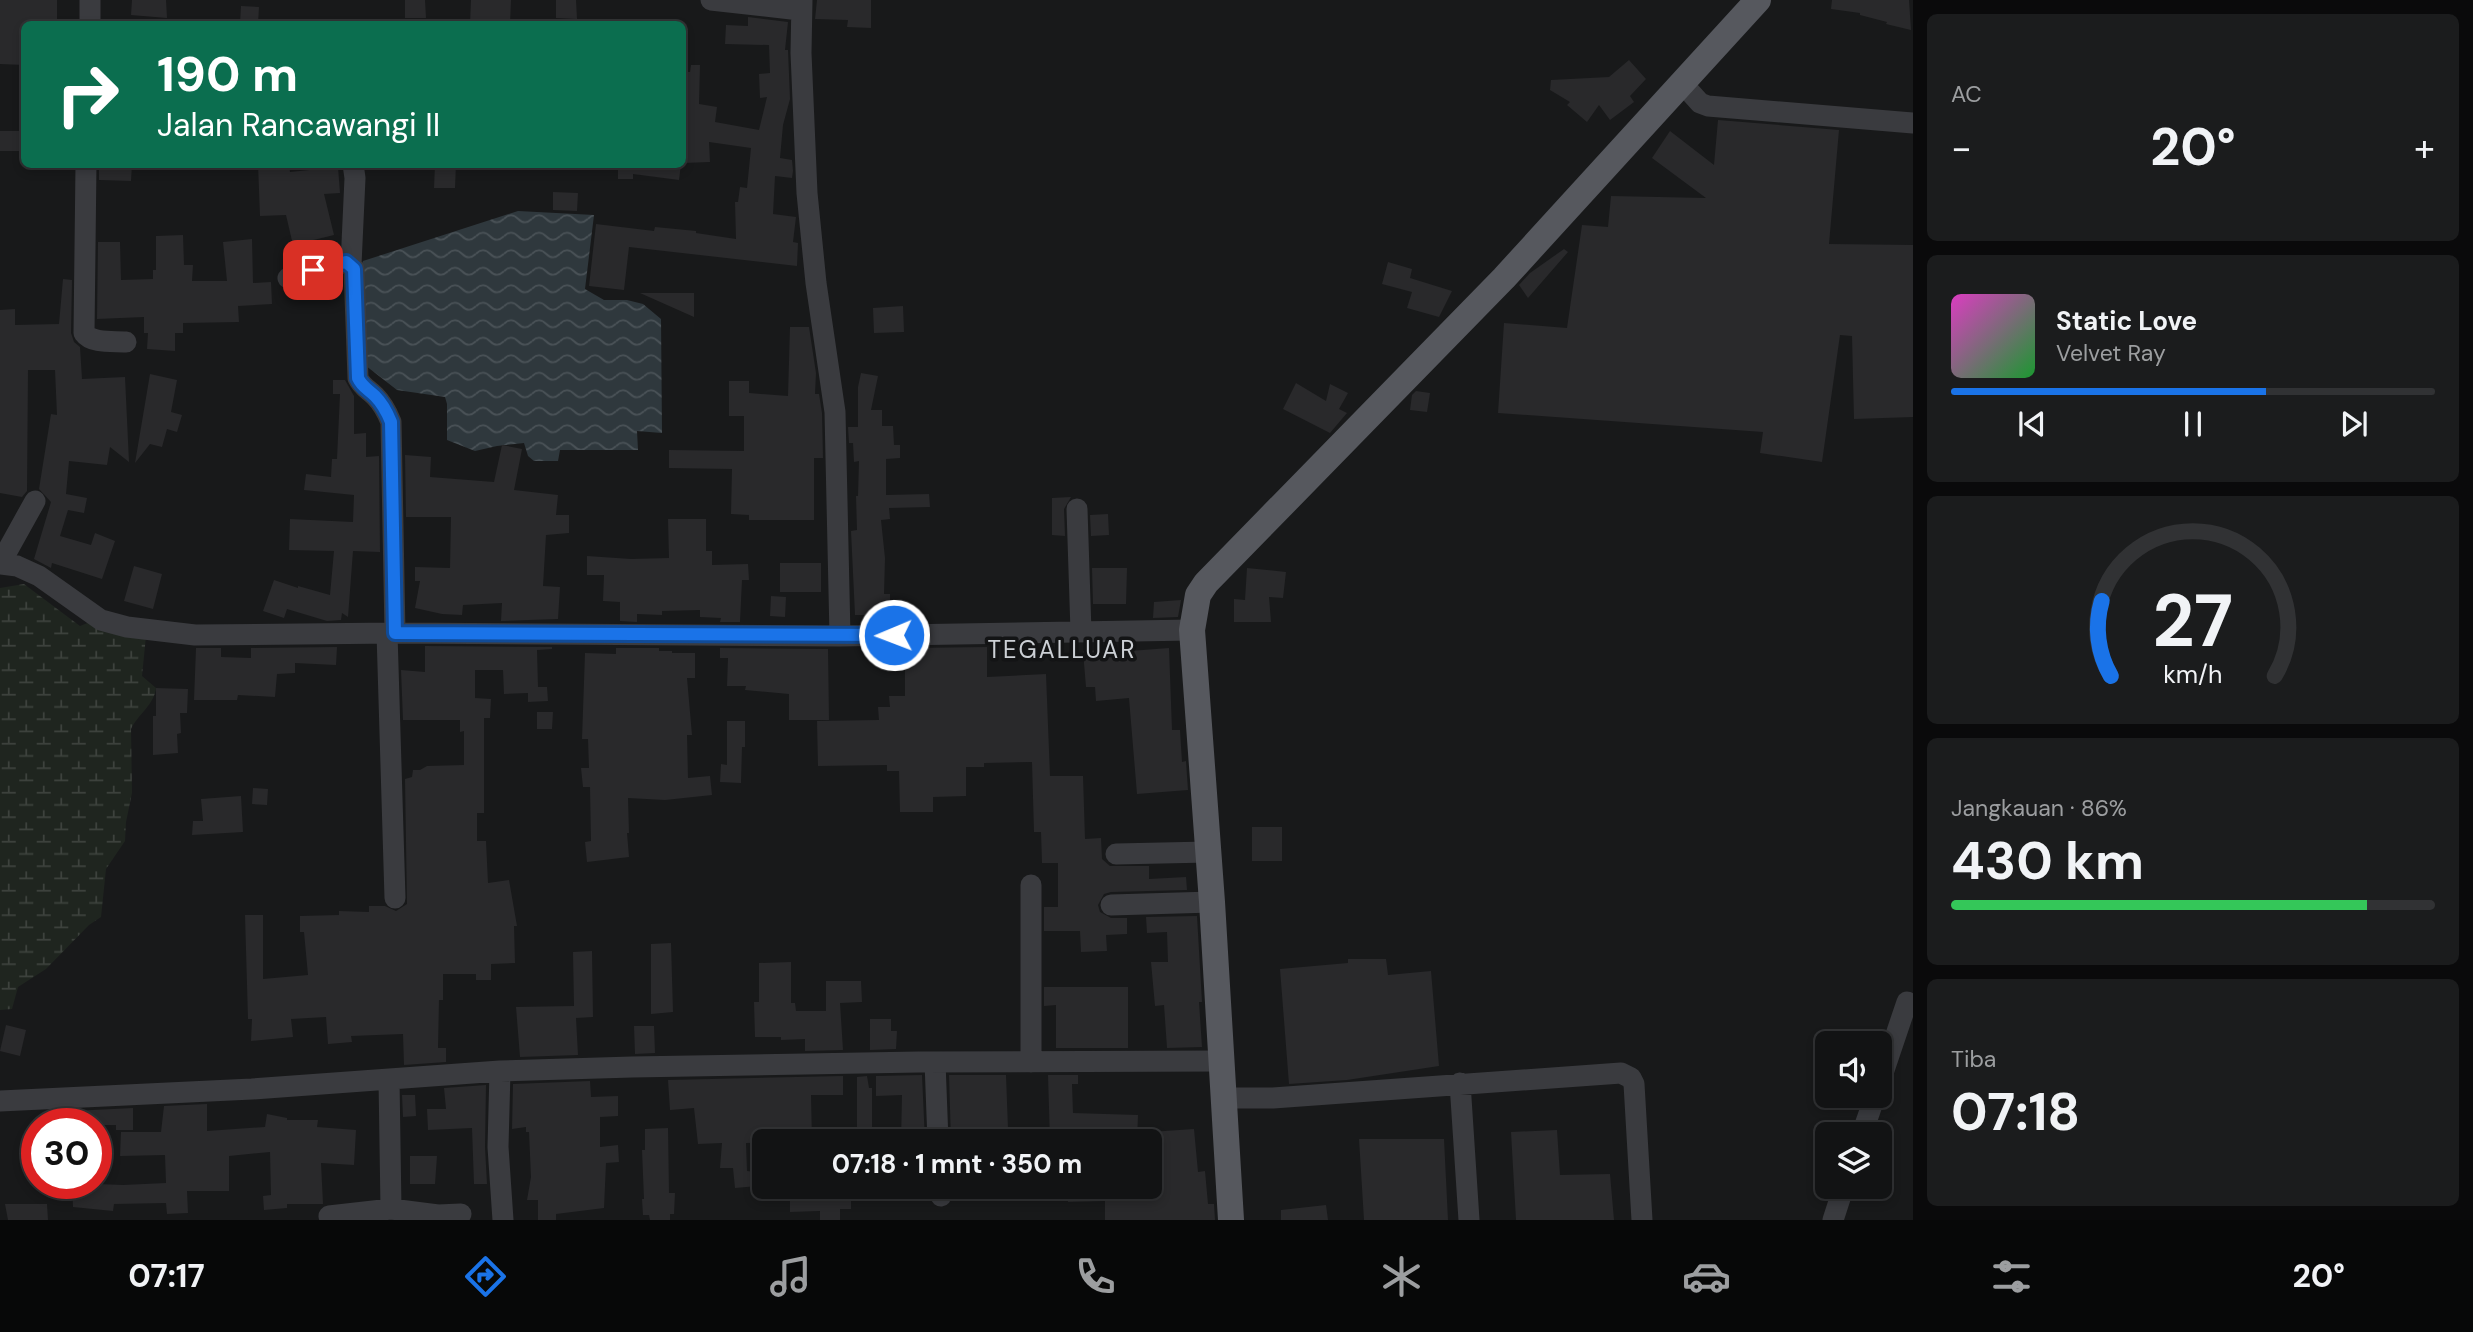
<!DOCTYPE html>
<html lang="id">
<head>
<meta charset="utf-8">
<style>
  :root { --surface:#121314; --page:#1b1c1d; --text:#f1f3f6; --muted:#9c9ea0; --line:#313234; --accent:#1a73e8 }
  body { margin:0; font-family:"DM Sans",sans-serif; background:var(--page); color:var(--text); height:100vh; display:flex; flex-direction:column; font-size:26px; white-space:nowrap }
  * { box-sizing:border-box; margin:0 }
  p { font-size:23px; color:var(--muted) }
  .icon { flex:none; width:38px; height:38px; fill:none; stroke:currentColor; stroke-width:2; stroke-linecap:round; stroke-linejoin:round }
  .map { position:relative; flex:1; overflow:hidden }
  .details { display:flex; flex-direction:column; gap:14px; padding:14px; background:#0a0a0b; width:560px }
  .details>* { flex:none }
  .hud { position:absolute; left:21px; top:21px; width:665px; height:147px; border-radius:10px; box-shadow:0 4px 10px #0003,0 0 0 2px var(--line); background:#0b6e4f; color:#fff; overflow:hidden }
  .tools { position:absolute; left:1815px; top:1031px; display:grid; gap:14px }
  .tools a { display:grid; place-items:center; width:77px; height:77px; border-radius:10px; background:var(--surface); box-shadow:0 4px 10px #0003,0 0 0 2px var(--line); font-size:35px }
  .speed { position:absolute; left:21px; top:1108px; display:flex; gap:14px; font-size:35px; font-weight:700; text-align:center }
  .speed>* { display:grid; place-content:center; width:91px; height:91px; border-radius:50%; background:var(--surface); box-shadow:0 4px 10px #0003,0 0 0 2px var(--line); line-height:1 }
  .speed .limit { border:10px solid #d22; background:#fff; color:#111 }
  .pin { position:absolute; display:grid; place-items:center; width:60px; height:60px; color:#fff; margin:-30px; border-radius:14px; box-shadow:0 4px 10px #0006 }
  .me { position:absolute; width:77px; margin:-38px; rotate:269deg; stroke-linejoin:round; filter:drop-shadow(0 0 5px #0008) }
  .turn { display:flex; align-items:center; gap:24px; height:147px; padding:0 21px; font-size:32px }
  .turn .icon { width:91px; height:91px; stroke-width:2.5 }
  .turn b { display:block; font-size:49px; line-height:60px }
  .big { font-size:52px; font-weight:700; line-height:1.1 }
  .details .card { flex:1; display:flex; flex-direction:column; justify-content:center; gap:10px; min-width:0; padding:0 24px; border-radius:10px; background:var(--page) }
  .details .dial { align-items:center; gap:0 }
  .dial svg { height:182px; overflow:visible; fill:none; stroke:var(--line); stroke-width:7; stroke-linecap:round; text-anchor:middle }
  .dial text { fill:var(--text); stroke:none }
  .song { display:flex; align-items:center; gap:21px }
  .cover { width:84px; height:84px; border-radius:10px; background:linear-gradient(135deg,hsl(310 70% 55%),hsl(130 70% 35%)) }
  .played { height:7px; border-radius:4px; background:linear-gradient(90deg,var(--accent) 65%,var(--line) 65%) }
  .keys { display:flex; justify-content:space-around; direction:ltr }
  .heat { display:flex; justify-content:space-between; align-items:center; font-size:38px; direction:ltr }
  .charge { height:10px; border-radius:5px; background:linear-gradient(90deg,#34c759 86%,var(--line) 0) }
  .trip { position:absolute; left:752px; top:1129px; width:410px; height:70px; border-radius:10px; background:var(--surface); box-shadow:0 4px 10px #0003,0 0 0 2px var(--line); font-weight:700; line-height:70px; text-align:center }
  .tab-bar { display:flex; height:112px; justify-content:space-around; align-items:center; background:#070808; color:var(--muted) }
  .tab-bar .icon { width:49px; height:49px }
  .tab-bar .active { color:var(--accent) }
  .tab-bar b { font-size:32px; color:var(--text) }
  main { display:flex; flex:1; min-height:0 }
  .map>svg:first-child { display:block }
  .wetland { fill:url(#wetland-marsh) }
  .water { fill:url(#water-waves) }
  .building { fill:#29292b }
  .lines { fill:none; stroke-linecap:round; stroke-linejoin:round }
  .minor { stroke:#3a3b3f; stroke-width:21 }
  .major { stroke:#56585e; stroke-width:26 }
  .route-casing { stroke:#114b97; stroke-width:18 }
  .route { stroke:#1a73e8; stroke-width:12 }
  .labels { text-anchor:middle; stroke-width:7; stroke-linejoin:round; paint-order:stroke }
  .quarter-label { font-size:24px; letter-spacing:2px; fill:#ccd0d5; stroke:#131415 }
</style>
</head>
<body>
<main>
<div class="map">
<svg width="1913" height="1220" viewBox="0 0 1913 1220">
  <defs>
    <pattern id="wetland-marsh" width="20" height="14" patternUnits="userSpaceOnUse" patternTransform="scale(1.75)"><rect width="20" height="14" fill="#1f251f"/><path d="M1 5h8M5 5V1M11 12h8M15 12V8" fill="none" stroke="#3d423d"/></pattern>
    <pattern id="water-waves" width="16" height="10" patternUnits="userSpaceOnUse" patternTransform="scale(1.75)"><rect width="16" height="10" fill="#2f383d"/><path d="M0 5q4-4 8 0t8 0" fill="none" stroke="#4a5257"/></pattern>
  </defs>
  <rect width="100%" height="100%" fill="#18191a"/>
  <!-- wetland -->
  <path class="wetland" d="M24 584 80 626 90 622 146 636 142 676 156 688C154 705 139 713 131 729L132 793 126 822 125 841 106 869 101 917 89 925 46 969 18 987 12 1009 0 1010V588Z"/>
  <!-- water -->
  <path class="water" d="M518 211 594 215 585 289 604 300H627L643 304 661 319 662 433 637 431 638 450H560L558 461H534L528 456 524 443 497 446 475 451 447 440V404L445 397 397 390 361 362 359 272 363 261Z"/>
  <!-- building -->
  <path class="building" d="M0 0H57V24H24V65L0 64Z
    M132 0H166L167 18 131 15Z
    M405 0H425L426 18H405Z
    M471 0H511L510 24H470Z
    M556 0H576L577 19 556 18Z
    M817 0H871V28L847 27 848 20 815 19Z
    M1832 0H1909L1911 30 1886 24 1887 22 1860 15V13L1831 9Z
    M241 6 259 7 258 24H240Z
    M748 17 788 22 785 50H788L790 99 783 125 780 158 792 160 793 171 792 178 775 176 773 214 796 217 793 242 798 243 797 266 629 247 624 290 589 286 596 224 654 231 655 227 696 231V233L736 239 735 202H738L740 187 747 188 751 148 709 142 710 162 683 163 682 119 686 97H682V72H690L691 65H700L699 104 717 107 715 122 759 130 767 97 760 98 759 74 770 73 769 45 725 44 726 25 748 26Z
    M1629 60 1646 79 1630 96 1634 102 1610 120 1599 105 1587 122 1567 105 1570 102 1550 90 1551 80 1609 77Z
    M1718 120 1839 130 1829 244 1913 245V417L1854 419 1852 336 1840 335 1822 462 1760 453 1763 432 1498 413 1504 323 1567 328 1582 225 1608 227 1611 196 1706 198 1652 158 1670 131 1714 165Z
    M0 131H24V151H0Z
    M99 164H132L131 181 99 180Z
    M258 164H289L290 172 338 167 340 193 324 194 334 235 293 245 286 215 260 216Z
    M435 164H456L455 188H434Z
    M618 164H681L679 180 633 174V179H618Z
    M553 192 578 193 577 211 553 210Z
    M183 235 184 265H193L192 281H227L223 242 252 239 253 283 271 282 272 304 238 306 239 322 183 323V333H175V351L147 349 148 333H144V317L97 319 98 242H120L121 280 153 279V270H156V236Z
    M1564 249 1568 252 1528 298 1519 285 1530 273Z
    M1388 262 1412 269 1410 278 1452 291 1439 317 1407 308 1412 292 1382 284Z
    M63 279 72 280 71 333 74 342 80 347 82 379 125 377 129 462 110 447 107 465 69 461 66 494 87 498 84 513 68 510 60 536 91 545 95 533 115 541 102 579 52 563 51 568 34 559 51 502 39 489 51 414 57 415 55 370H28L27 491 22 497 0 493V310L15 309V325L59 324Z
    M640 293H694V317Z
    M903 306 904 332 874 333 873 308Z
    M790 327H809L816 373 815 394H819L822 413 823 458H814V520H749V515L731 514 732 469 669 468V450L744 451V416H729V381H749V393L788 396Z
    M861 373 878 376 871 410H882V426H893L894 445H900V458L886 459V495L929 494 930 507 889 508 890 519 881 520 885 558 884 594H890V615H855L851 531 857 530 856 496H858L859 461 854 462 853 443H849L848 427H858V387Z
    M150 374 177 380 171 412 182 415 177 432 167 429 162 447 150 444 135 463Z
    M333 380H345L354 396V434L366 433V457L379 456 380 552 353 551 348 617 342 613 341 620 327 621 287 609 284 618 263 611 274 580 298 588V586L330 595 334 551 289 550 290 519 353 522 354 495 304 490 306 474 331 477 332 459H337L340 394H333Z
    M1296 383 1326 401 1330 384 1348 393 1339 409 1347 413 1330 433 1283 409Z
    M1416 391 1430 393 1427 412 1410 410 1412 395Z
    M502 445 522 449 514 490 558 495 556 515H569V533L546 535 543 586 560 587 558 619 501 621 502 603 463 605 462 615 442 614 415 608 420 581H415V567L450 568 451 517H406L405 455 431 457 430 477 494 482Z
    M1071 497 1064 509 1065 536 1052 535V498Z
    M1108 514 1109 535 1091 536 1090 515Z
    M668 519H706V551H712V565L748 564 749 580H742L740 622H720L721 618 700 617V610L662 611V615L637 614V622L620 621V602L603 601 604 575H587V556L631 559 669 558Z
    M780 563H821V592H780Z
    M134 566 162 574 153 609 124 601Z
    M1092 568H1127L1126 604H1093Z
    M1247 568 1286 572 1283 598 1269 597 1271 622H1234V599L1245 600Z
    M771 596 786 597 785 617 770 616Z
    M1181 600 1178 617 1153 618 1154 602Z
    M425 646 552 647V649L537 650 538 687H547L548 701 528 702V693L504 694 503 670H475V698L491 699 490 718H484V813H477V841H486L488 883 509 880 517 926H514L515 963 491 964V980H476V974H443V1000H439L438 1048H446V1062L404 1065 403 1034 351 1036 352 1042 328 1044 326 1017 291 1019 293 1037 251 1041 252 1019H248L245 915H263V979L308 975 304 932H300V916L339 915V911L369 912V906H385L396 911 407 904 405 779 412 777 413 770H420L427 766 464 765V731L460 732V720H403L401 670 425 672Z
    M337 647 336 665 295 663V673L277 674 275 697 238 695 237 700H194L196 648H221V657L251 658V648Z
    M987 647V677L1046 674 1050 776H1083L1085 839 1101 838 1102 859 1110 866H1149V879L1186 877 1187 890 1111 892 1104 894 1098 905 1100 912 1111 918H1127V934L1106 935 1107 951 1081 952 1080 931H1044V907H1058V863H1042L1041 832H1034L1032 762 984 763V767H966V796L933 797V812H900L899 771H887V765L818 766 817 721 879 720 878 707H890L889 696H905V657L913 656V648Z
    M616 648H659V651H672V653H695V678H687L692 735H687L688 778 710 776 712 795 665 800 628 798 629 833H627L629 857 587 862 585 842 591 841 590 787H583L581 768H589L588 739H582L585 653 616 654Z
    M720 648 828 649 829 720H789V694L745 690 746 686H727L728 658H720Z
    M1169 648 1172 730H1180L1182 762 1186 761 1188 790 1137 794 1129 698 1096 701 1095 687H1086L1083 651 1104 650V653Z
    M156 688 188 689 187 713H180L181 733 177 734 178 753 153 755V716H156Z
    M537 712H553L552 729H537Z
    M727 721H745V747H742L741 783 720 782 721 764 727 765Z
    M253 788 268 789 267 805 252 804Z
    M241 796 243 832 192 835 193 821H203L201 799Z
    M1252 827H1282V861H1252Z
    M1197 916 1202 1002H1199L1202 1047 1167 1048 1164 1005 1155 1006 1151 962H1168L1167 932 1147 933 1146 917Z
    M671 943 673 1012 651 1014V944Z
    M592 951 593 1017 576 1018 578 1055 520 1057 516 1007 574 1006 573 952Z
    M1348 959H1386L1388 975 1431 971 1439 1066 1347 1080 1289 1084 1280 969 1348 963Z
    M791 962V1003H795L796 1011H826V981H861L862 1002 840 1003 843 1050 805 1051V1039L781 1040V1037H755L754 1002H759V963Z
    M1044 987H1128V1048H1056V1005L1044 1006Z
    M870 1019H891V1031H897L896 1049 870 1050Z
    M6 1025 26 1030 20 1056 0 1051Z
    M634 1026H654L655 1053 635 1054Z
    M922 1075 925 1141H901L902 1095 876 1096V1076Z
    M949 1075H1006L1008 1129H997L998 1141H951Z
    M1048 1075H1078V1084H1072L1073 1113 1138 1115 1137 1141H1050Z
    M843 1076V1095H811L812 1141 746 1143 747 1171 757 1172 758 1186 735 1188 733 1168H720L722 1143 698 1144 694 1108 670 1110 668 1080Z
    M867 1076 869 1088H872V1128L857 1129V1077Z
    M590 1081 591 1097 618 1096V1116L600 1117V1147L618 1145 619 1162 606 1163 604 1208 556 1214V1220H538V1200H527L531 1177 529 1132H526V1127L512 1129 513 1084Z
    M486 1085 485 1147 487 1184H474L472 1128 428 1130 427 1109H446L444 1088Z
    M402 1095H415L416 1116 403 1117Z
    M207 1104V1131L265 1127 267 1114 287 1118V1120H318L317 1127 356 1130 354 1165 321 1163 323 1204H287V1208L264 1210 263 1196 271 1195 270 1152 229 1156V1191H187L188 1213 167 1214 166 1203 114 1204 113 1211 73 1207 72 1183 123 1185 166 1183 165 1155 120 1156 121 1132H161L164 1106Z
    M133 1108V1130H116V1125H96V1124H48L52 1112Z
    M668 1128 669 1193H675L674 1214H670V1220H650L649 1215H643L642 1199H644L642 1150H645V1129Z
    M1194 1129 1198 1172 1205 1171 1208 1204H1214L1215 1220H1105V1201L1068 1202 1067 1186H1150V1132Z
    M1557 1130 1560 1175 1610 1174 1614 1220H1516L1511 1132Z
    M1359 1139H1444L1448 1220H1364Z
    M410 1156H437L435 1184H410Z
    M851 1186V1209H840V1220H820V1211L790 1212V1188Z
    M5 1204H47L48 1220H8Z
    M1326 1205 1328 1220H1281V1210Z"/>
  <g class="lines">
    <!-- minor -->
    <path class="minor" d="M711 0 800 10
      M802 0 801 53 807 193 816 283 835 412 840 636
      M90 24V0
      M1682 83 1700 103 1708 106 1913 123
      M86 164 84 333C92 344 113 341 126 342
      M351 265 355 178 353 164
      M288 278 338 262H346L354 269 358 378C362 387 368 389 375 396 382 403 387 412 391 422L395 633
      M1077 509 1081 632
      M0 564 17 566 39 576 101 620 127 627 195 635 395 633 840 636 1192 630
      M0 564 35 501
      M387 633 395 898
      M1116 854 1208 852
      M1111 905 1212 902
      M935 1062 938 1141
      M1031 1062V885
      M500 1071 498 1147 503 1220
      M1880 1082 1907 1002
      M1460 1083 1469 1220
      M1224 1098H1273L1621 1073 1631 1078 1634 1084 1642 1220
      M0 1101 252 1089 500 1071 632 1067 919 1062 1222 1061
      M1862 1134 1875 1096
      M940 1186 941 1196
      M391 1209 438 1215 461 1214
      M329 1216 391 1209 389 1079
      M1833 1220 1844 1186"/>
    <!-- major -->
    <path class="major" d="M1231 1220 1212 902 1192 630 1198 595 1206 583 1504 278 1758 0"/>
  </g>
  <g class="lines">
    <!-- route casing -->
    <g class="route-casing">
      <path id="route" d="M313 270 346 262 354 269 358 378C362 387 368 389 375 396 382 403 387 412 391 422L395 633 894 635"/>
    </g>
    <!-- route -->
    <use href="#route" class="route"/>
  </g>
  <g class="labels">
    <!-- quarter labels -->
    <g class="quarter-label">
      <text x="1062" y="658">TEGALLUAR</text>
    </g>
  </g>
</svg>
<div class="tools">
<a><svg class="icon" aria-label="sound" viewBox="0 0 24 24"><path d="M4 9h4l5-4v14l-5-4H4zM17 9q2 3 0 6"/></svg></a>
<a><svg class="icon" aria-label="layers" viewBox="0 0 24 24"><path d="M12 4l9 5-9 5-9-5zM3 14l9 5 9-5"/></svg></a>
</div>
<div class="speed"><div class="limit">30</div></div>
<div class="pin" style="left:313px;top:270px;background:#d93025"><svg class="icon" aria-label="arrive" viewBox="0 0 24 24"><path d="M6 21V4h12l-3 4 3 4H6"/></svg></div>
<svg class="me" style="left:894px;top:635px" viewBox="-20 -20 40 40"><circle r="17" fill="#1a73e8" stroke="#fff" stroke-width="3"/><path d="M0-11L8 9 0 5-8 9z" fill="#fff"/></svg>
<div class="trip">07:18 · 1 mnt · 350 m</div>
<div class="hud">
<div class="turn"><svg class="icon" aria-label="right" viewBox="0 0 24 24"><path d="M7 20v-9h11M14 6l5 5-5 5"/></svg><div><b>190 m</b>Jalan Rancawangi II</div></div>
</div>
</div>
<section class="details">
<div class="card"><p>AC</p>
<div class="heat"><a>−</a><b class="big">20°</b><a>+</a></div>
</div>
<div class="card">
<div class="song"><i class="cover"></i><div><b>Static Love</b><p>Velvet Ray</p></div></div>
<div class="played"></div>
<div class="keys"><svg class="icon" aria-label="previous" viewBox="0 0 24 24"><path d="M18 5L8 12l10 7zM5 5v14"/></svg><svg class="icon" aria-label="pause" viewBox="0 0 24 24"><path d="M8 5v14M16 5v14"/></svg><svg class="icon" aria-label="next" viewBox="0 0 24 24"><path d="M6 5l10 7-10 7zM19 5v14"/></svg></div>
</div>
<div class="card dial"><svg viewBox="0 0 100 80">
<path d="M14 69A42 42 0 1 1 86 69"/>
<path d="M14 69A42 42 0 0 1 10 36" stroke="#1a73e8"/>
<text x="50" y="56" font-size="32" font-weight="700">27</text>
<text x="50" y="72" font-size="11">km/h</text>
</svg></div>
<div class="card"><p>Jangkauan · 86%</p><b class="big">430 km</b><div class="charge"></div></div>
<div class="card"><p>Tiba</p><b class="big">07:18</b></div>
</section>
</main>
<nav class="tab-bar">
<b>07:17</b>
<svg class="icon active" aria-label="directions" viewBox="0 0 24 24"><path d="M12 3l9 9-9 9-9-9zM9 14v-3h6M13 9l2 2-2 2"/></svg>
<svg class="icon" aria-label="music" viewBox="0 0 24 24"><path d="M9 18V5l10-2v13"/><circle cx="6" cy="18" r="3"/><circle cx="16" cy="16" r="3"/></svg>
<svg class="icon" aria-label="phone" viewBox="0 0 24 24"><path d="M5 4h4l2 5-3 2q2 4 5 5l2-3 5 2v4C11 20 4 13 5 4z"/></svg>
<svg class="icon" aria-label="climate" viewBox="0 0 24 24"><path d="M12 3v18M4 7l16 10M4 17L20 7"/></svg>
<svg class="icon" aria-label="car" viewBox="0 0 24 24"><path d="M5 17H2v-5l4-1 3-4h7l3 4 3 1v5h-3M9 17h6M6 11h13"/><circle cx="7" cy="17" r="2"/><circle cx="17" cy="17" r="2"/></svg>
<svg class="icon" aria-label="filters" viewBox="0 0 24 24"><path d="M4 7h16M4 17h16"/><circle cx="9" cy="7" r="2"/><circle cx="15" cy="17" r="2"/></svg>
<b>20°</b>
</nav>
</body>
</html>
